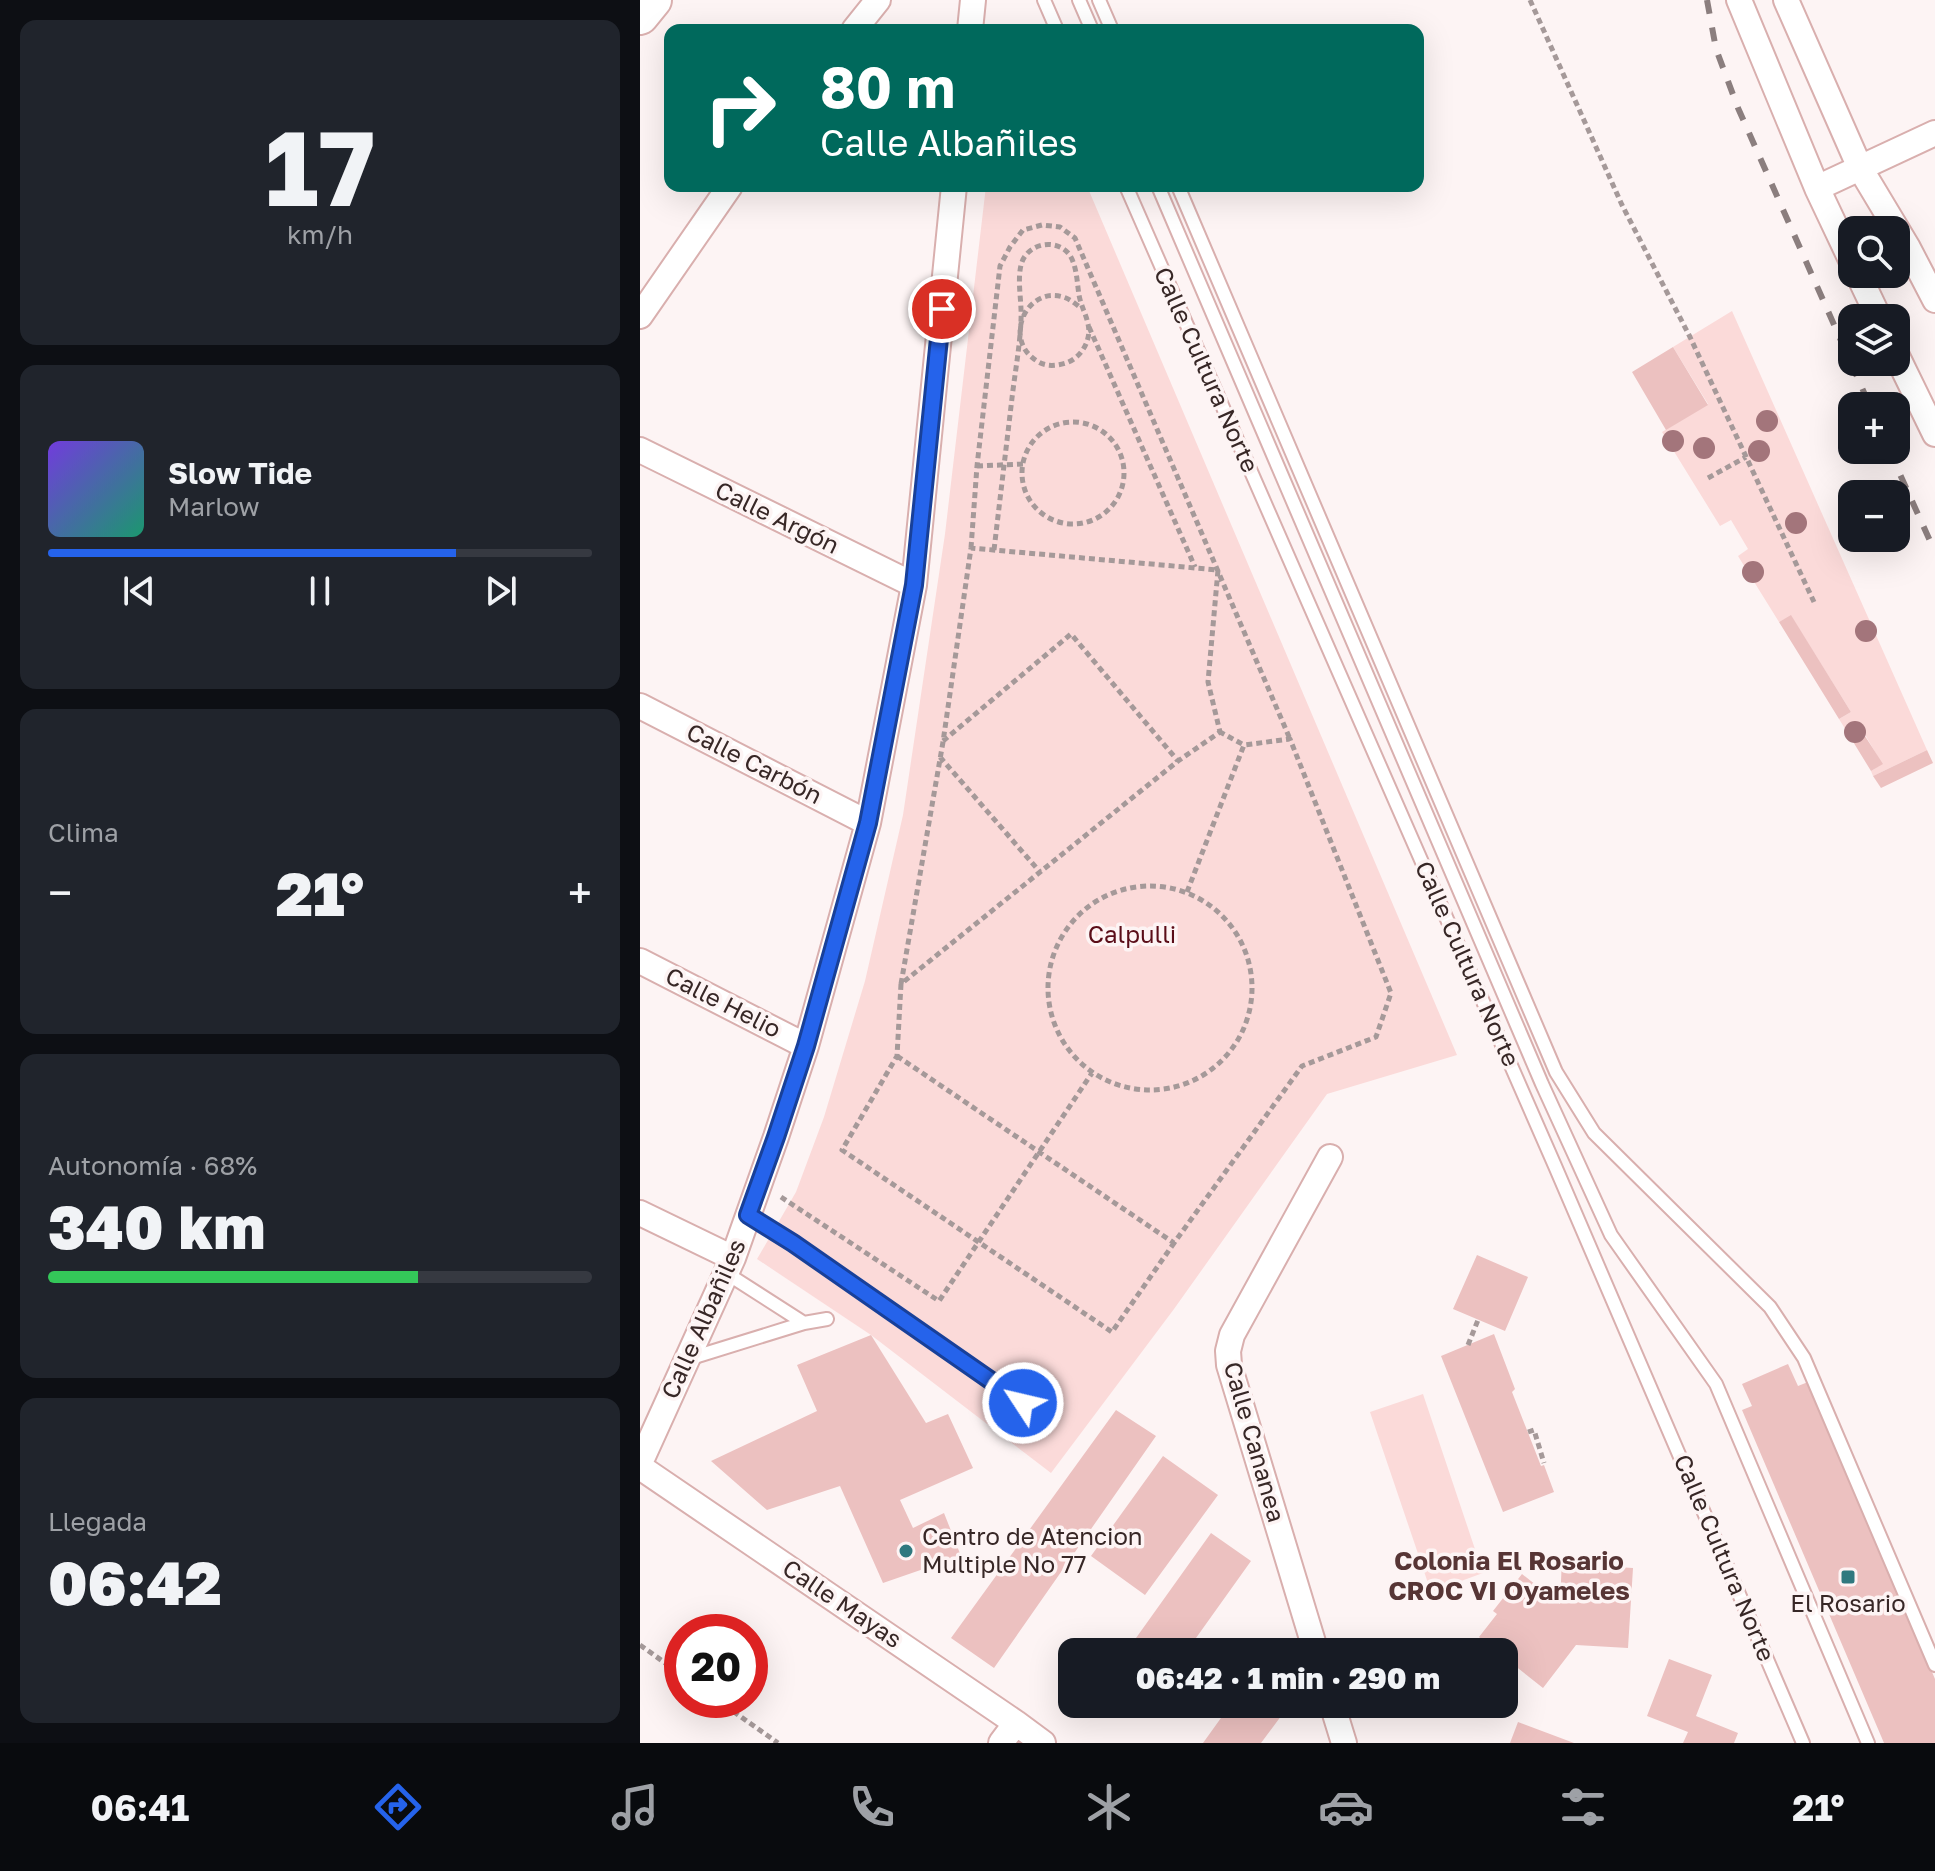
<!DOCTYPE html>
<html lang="es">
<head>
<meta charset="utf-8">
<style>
  :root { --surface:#171b24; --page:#20242c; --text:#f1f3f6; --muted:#9ea1a6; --line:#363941; --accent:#2563eb }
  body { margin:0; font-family:"Golos Text",sans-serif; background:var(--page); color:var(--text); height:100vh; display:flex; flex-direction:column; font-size:30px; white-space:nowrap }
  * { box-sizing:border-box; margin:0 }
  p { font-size:26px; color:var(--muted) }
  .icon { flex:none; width:44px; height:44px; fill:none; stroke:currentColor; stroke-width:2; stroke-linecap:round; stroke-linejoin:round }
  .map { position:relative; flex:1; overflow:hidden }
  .drawer { display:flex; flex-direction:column; gap:20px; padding:20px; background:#0d0f14; width:640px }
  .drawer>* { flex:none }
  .banner { position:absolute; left:24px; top:24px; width:760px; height:168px; border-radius:16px; box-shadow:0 8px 32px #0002; background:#00695c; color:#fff; overflow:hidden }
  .controls { position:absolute; left:1198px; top:216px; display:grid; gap:16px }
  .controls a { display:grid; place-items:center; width:72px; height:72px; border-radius:16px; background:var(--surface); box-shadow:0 8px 32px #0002; font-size:40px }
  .speed { position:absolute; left:24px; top:1614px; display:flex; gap:16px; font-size:40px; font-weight:700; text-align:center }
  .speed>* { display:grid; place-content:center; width:104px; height:104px; border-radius:50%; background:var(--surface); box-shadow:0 8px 32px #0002; line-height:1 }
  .speed .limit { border:12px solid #d22; background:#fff; color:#111 }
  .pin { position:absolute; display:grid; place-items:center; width:68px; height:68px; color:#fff; margin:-34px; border:4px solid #fff; border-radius:50%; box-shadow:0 2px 8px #0007 }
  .me { position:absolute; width:88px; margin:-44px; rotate:305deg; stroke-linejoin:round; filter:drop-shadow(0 0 6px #0008) }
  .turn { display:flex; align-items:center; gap:28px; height:168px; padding:0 24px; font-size:36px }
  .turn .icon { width:104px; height:104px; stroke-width:2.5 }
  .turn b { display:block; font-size:56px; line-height:68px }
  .big { font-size:60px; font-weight:800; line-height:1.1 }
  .drawer .widget { flex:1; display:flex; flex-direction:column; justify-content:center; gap:12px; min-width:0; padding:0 28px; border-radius:16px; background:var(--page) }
  .drawer .dial { align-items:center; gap:0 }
  .dial b { font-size:104px; line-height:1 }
  .song { display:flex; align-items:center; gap:24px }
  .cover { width:96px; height:96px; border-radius:12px; background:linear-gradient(135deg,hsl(260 70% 55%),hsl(160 70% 35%)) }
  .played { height:8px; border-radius:4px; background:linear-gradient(90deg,var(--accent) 75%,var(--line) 75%) }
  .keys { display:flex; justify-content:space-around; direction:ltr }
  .heat { display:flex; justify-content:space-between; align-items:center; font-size:44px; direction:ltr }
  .charge { height:12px; border-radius:6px; background:linear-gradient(90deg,#34c759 68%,var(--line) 0) }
  .trip { position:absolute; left:418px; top:1638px; width:460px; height:80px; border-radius:16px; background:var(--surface); box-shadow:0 8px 32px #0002; font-weight:800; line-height:80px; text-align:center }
  .menu { display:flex; height:128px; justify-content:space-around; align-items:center; background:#090b0e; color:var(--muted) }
  .menu .icon { width:56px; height:56px }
  .menu .selected { color:var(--accent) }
  .menu b { font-size:36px; color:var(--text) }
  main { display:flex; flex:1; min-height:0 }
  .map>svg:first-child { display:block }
  .green { fill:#fbdad9 }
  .building { fill:#ecc1c0 }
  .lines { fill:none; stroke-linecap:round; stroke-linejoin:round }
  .lane-casing { stroke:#d9afae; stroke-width:16 }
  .street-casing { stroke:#d9afae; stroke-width:28 }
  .primary-casing { stroke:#d9afae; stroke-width:40 }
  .path { stroke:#a59999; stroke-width:5; stroke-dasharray:6 4; stroke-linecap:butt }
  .lane { stroke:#fff; stroke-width:12 }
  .street { stroke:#fff; stroke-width:24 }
  .primary { stroke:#fff; stroke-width:36 }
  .rail { stroke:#8b7e7e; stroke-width:6; stroke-dasharray:14 14; stroke-linecap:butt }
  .tree { fill:#a3757b }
  .route-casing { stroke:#184099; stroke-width:20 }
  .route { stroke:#2563eb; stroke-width:14 }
  .poi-dot { fill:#30797f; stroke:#fdf4f4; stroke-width:3 }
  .labels { text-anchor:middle; stroke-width:7; stroke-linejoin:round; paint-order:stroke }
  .street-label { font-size:24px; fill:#372726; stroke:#fdf4f4 }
  .park-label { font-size:24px; fill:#5a0d18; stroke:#fdf4f4 }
  .poi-label { font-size:24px; fill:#372726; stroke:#fdf4f4; text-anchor:start }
  .neighbourhood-label { font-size:26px; font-weight:bold; fill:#573535; stroke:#fdf4f4 }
</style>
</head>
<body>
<main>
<section class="drawer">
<div class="widget dial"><b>17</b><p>km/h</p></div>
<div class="widget">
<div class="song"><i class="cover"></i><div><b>Slow Tide</b><p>Marlow</p></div></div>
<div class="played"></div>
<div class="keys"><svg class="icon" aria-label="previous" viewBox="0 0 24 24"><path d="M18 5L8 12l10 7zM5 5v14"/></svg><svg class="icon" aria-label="pause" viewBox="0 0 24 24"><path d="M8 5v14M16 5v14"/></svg><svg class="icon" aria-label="next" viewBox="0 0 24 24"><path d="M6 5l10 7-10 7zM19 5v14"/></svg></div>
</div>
<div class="widget"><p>Clima</p>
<div class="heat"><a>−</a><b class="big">21°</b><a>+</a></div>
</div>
<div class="widget"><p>Autonomía · 68%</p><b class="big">340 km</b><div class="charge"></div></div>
<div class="widget"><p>Llegada</p><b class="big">06:42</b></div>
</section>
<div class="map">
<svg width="1295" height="1743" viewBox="0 0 1295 1743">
  <rect width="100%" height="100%" fill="#fdf4f4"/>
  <!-- green -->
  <path class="green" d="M346 186H447L817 1055 687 1094 534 1309 411 1473 231 1335 117 1259 156 1192 184 1117 225 981 263 815 305 534Z
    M1092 311 1287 750 1233 776 1231 771 1242 764 1224 733 1212 740 1199 719 1211 712 1151 616 1139 622 1098 556 1108 549 1091 520 1080 526 1022 432 1068 404 1033 347Z
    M783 1394 843 1573 791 1592 730 1412Z"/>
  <!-- building -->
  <path class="building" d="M1033 347 1068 405 1026 430 992 372Z
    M1151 615 1211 712 1199 719 1139 622Z
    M1223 733 1243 764 1231 771 1212 740Z
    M1287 750 1293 763 1241 788 1233 776Z
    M837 1255 888 1277 865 1331 813 1309Z
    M854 1334 875 1389 872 1392 901 1466 904 1465 914 1492 863 1512 801 1356Z
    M231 1335 286 1423 308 1414 333 1468 260 1500 273 1528 304 1513 321 1556 243 1583 200 1486 127 1510 71 1461 177 1411 157 1365Z
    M1148 1364 1158 1386 1168 1382 1295 1679V1743H1244L1102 1410 1112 1406 1102 1384Z
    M476 1410 516 1436 354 1668 311 1638Z
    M523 1456 578 1495 505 1595 451 1556Z
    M571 1533 611 1561 546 1652H486Z
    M922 1558 961 1560V1566L993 1568 988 1648 936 1645 903 1688 864 1657V1652H857L839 1637 857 1614 853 1611 882 1574 920 1604Z
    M1029 1659 1072 1675 1056 1716 1098 1733 1094 1743H1043L1048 1732 1007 1716Z
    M480 1704H509L499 1718Z
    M591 1704H650L621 1743H563Z
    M878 1722 934 1743H870Z"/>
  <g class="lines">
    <!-- lane casing -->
    <g class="lane-casing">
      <path id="lane" d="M404 0 417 30
        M439 0 452 30
        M459 0 472 30
        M486 186 915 1166 1163 1743
        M518 186 902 1084 971 1235 1076 1384 1228 1743
        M538 186 916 1072 954 1133 1130 1307 1164 1358 1295 1665
        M108 1215 153 1243 383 1403
        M86 1273 164 1323
        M48 1359 164 1323 187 1319"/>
    </g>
    <!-- street casing -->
    <g class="street-casing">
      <path id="street" d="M1099 0 1177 188 1212 262
        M1146 0 1220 168 1268 248 1295 300
        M214 30 238 0
        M330 30 333 0
        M1177 188 1295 133
        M1218 274 1239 318
        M0 316 90 186
        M1256 354 1295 434
        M0 450 274 585
        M0 706 228 823
        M0 961 166 1046
        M0 1213 93 1258
        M0 1463 93 1258 136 1137 166 1046 228 823 274 585 314 186
        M0 1467 376 1723 403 1743
        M676 1652 589 1365 588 1351 592 1335 690 1157
        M692 1704 704 1743
        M361 1743 376 1723"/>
    </g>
    <!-- primary casing -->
    <g class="primary-casing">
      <path id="primary" d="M0 16 13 0"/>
    </g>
    <!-- path -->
    <path class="path" d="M890 0 982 205 1050 337 1174 602
      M449 327 555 567
      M382 473a51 51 0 1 1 102 0a51 51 0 1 1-102 0Z
      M337 466 383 464
      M1068 478 1106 457
      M331 548 337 466 360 266 370 247 383 230 402 225 420 227 435 238 650 739
      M354 550C360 499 366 449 372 398 375 372 380 346 381 320 382 302 377 282 381 265 386 244 415 237 429 254 437 265 437 283 439 295 441 306 446 314 448 324 452 340 441 358 426 363 416 366 406 367 397 361 361 339 388 283 426 298 431 300 437 305 441 308
      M303 741 431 634 538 761
      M300 757 400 872
      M408 988a102 102 0 1 1 204 0a102 102 0 1 1-204 0Z
      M547 892 604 745 580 732
      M261 984 303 742 331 548 578 570 568 682 580 732 538 761 261 984 257 1056 202 1150 472 1332 534 1243
      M257 1056 534 1243 662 1066 736 1037 751 993 650 739 604 745
      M141 1197 299 1301 452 1073
      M828 1345 838 1320
      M888 1432 894 1430 904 1463
      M0 1645 42 1675
      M77 1700 138 1743"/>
    <!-- lane -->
    <use href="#lane" class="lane"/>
    <!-- street -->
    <use href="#street" class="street"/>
    <!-- primary -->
    <use href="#primary" class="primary"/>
    <!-- rail -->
    <path class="rail" d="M1067 0 1076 49 1098 108 1230 406
      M1249 450 1295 552"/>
  </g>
  <!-- trees -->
  <g class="tree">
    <circle cx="1127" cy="421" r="11"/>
    <circle cx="1033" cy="441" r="11"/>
    <circle cx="1064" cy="448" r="11"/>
    <circle cx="1119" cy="451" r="11"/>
    <circle cx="1156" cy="523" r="11"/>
    <circle cx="1113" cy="572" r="11"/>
    <circle cx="1226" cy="631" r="11"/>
    <circle cx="1215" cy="732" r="11"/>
  </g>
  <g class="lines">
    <!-- route casing -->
    <g class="route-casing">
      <path id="route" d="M302 309 274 585 228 823 166 1046 136 1137 108 1215 153 1243 383 1403"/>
    </g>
    <!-- route -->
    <use href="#route" class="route"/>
  </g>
  <!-- markers -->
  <g class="poi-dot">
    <circle cx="266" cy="1551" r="8"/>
    <rect x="1200" y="1569" width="16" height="16" rx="4"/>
  </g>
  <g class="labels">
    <!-- street labels -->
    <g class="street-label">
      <text transform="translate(566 370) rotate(66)" y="8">Calle Cultura Norte</text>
      <text transform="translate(137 518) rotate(26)" y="8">Calle Argón</text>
      <text transform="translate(114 764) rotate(27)" y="8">Calle Carbón</text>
      <text transform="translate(827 964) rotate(66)" y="8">Calle Cultura Norte</text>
      <text transform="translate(83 1003) rotate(27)" y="8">Calle Helio</text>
      <text transform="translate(64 1319) rotate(-66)" y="8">Calle Albañiles</text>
      <text transform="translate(614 1442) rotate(74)" y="8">Calle Cananea</text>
      <text transform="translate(1084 1558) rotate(67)" y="8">Calle Cultura Norte</text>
      <text transform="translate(202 1604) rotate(34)" y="8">Calle Mayas</text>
    </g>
    <!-- park labels -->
    <g class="park-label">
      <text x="492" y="943">Calpulli</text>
    </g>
    <!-- poi labels -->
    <g class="poi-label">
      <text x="282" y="1545">Centro de Atencion<tspan x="282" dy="28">Multiple No 77</tspan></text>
      <text x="1208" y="1612" text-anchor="middle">El Rosario</text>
    </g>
    <!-- neighbourhood labels -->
    <g class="neighbourhood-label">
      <text x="869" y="1570">Colonia El Rosario<tspan x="869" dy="30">CROC VI Oyameles</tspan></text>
    </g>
  </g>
</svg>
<div class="controls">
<a><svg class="icon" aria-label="search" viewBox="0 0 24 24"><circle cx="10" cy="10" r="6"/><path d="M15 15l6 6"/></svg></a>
<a><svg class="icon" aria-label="layers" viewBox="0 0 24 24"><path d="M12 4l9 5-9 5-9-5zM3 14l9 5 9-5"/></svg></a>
<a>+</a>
<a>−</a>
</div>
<div class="speed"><div class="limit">20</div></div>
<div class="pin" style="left:302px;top:309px;background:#d93025"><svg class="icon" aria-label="arrive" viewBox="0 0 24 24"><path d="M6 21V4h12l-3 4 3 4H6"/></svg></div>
<svg class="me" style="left:383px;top:1403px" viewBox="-20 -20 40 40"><circle r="17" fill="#2563eb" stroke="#fff" stroke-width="3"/><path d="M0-11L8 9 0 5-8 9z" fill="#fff"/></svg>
<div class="trip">06:42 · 1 min · 290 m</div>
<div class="banner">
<div class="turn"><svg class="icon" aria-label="right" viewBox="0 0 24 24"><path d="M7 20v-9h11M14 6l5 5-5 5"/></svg><div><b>80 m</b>Calle Albañiles</div></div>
</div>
</div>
</main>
<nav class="menu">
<b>06:41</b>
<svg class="icon selected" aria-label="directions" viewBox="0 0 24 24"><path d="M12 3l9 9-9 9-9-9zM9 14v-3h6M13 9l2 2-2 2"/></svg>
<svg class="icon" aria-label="music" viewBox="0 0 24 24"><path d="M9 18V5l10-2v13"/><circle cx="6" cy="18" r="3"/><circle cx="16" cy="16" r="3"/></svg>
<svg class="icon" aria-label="phone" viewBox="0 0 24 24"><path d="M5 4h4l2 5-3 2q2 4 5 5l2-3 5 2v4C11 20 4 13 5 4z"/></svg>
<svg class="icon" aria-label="climate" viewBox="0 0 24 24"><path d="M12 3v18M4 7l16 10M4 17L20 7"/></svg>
<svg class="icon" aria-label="car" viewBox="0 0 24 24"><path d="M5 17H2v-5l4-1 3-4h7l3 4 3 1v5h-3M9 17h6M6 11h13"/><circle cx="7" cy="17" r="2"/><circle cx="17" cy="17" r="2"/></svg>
<svg class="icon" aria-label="filters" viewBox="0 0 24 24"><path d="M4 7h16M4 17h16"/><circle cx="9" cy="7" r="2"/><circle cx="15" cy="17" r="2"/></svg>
<b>21°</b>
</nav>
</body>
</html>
